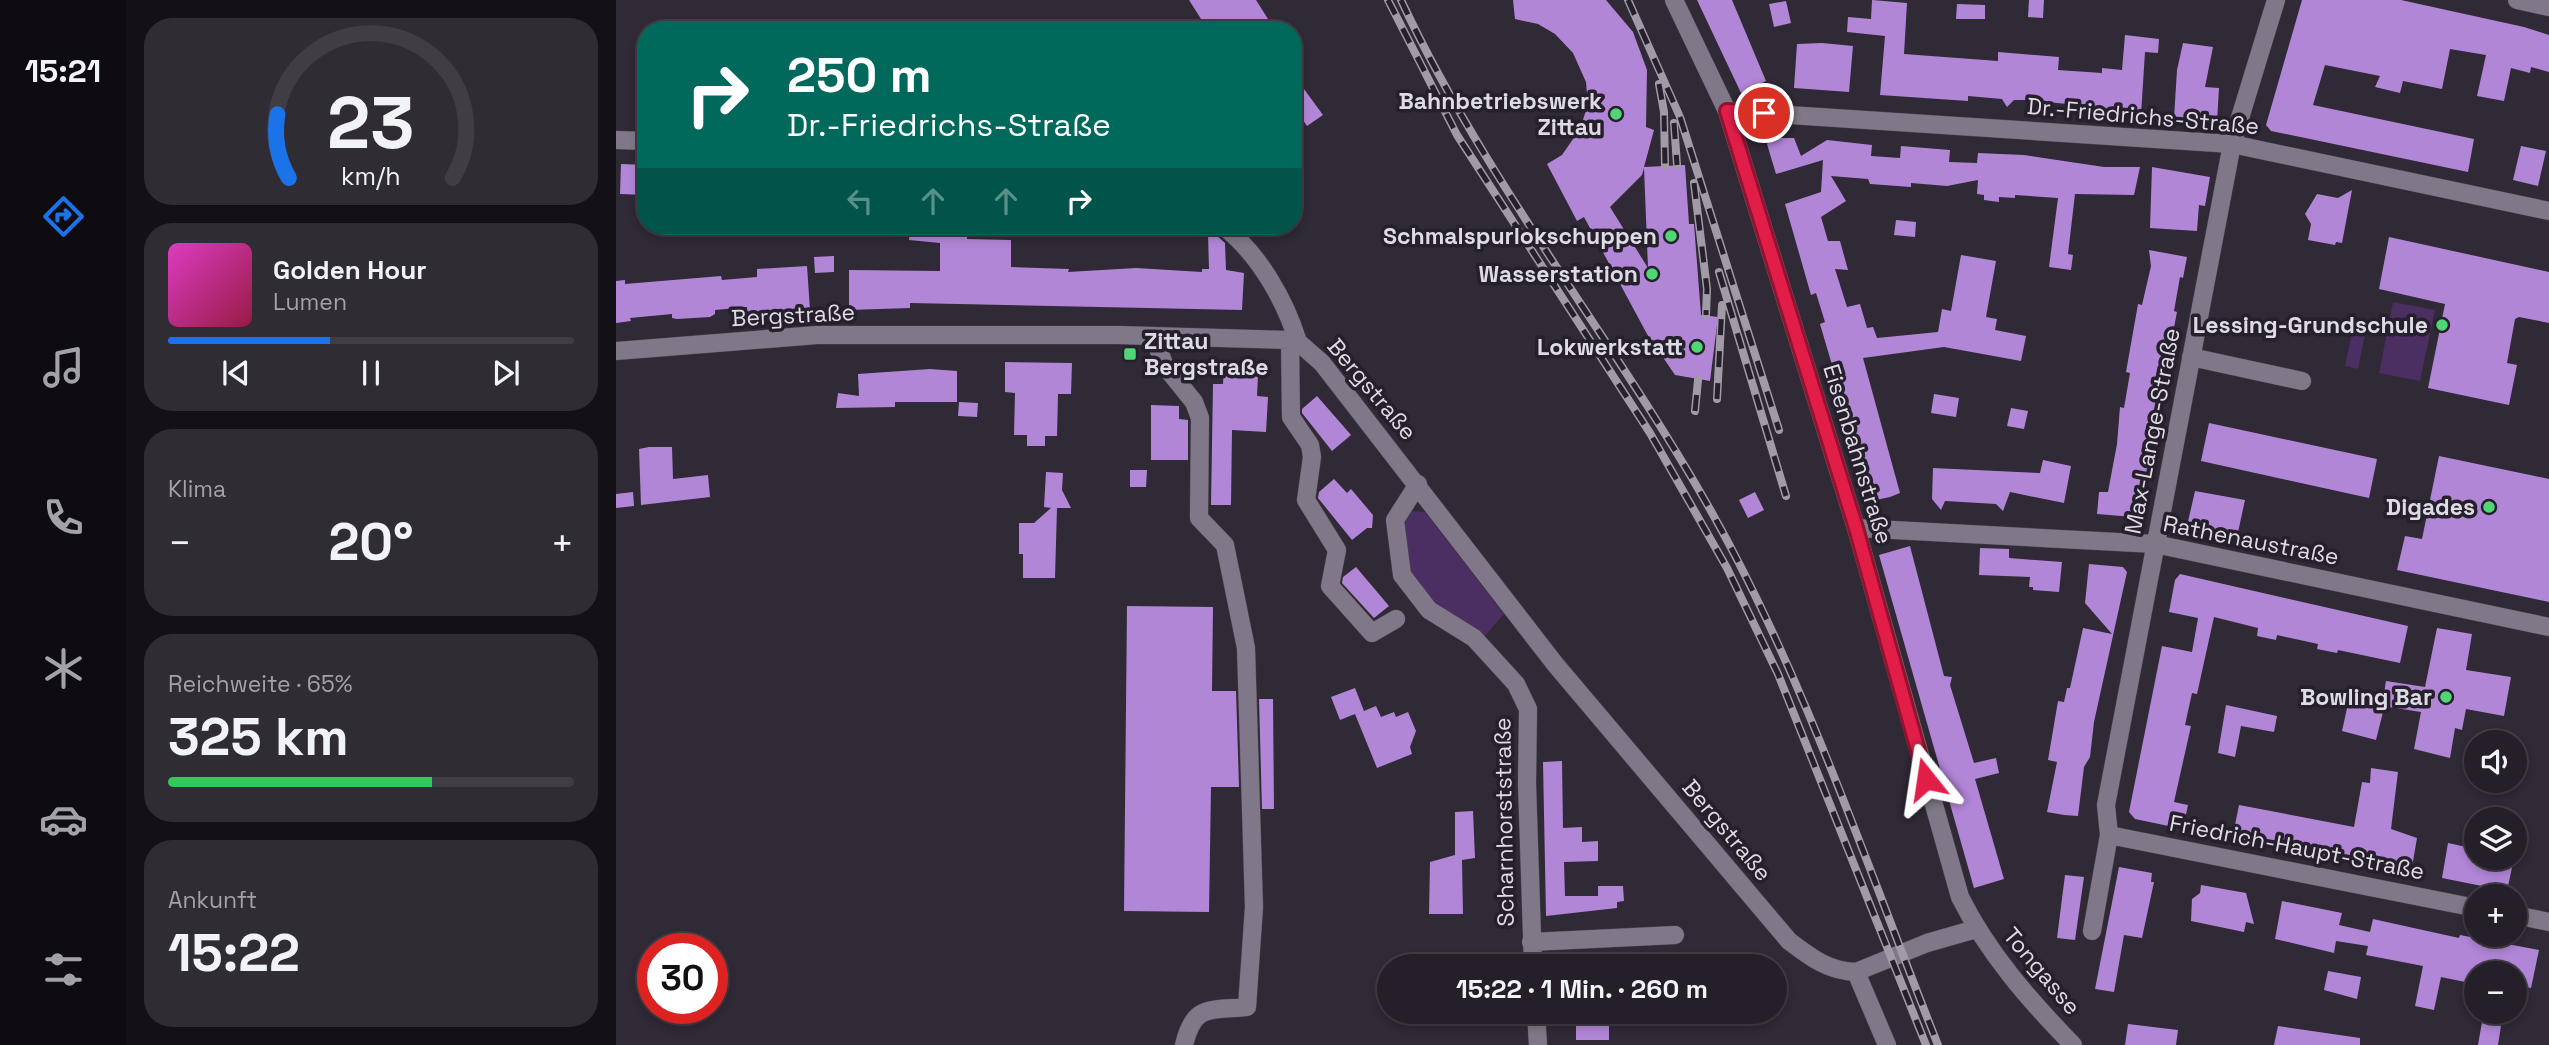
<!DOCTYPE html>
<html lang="de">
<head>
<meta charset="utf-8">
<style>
  :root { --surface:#241f28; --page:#302c34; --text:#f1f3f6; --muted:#a3a2a8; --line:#413d45; --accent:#1a73e8 }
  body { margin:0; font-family:"Space Grotesk",sans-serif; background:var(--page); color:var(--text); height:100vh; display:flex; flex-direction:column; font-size:26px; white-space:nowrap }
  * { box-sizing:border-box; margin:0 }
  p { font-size:23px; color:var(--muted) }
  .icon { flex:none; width:38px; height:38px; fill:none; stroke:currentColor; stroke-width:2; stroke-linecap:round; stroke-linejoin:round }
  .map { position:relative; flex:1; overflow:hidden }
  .panel { display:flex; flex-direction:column; gap:18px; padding:18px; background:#141116; width:490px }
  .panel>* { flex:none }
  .banner { position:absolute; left:21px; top:21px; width:665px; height:214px; border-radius:28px; box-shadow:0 4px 10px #0003,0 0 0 2px var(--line); background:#00695c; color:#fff; overflow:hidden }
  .fabs { position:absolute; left:1848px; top:730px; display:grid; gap:14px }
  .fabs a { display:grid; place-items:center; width:63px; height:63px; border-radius:50%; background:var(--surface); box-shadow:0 4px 10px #0003,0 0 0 2px var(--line); font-size:35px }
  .speed { position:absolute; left:21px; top:933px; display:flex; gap:14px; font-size:35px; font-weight:700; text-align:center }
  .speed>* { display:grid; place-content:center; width:91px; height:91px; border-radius:50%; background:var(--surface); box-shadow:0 4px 10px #0003,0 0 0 2px var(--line); line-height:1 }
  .speed .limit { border:10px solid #d22; background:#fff; color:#111 }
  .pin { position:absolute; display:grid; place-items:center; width:60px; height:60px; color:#fff; margin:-30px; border:4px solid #fff; border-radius:50%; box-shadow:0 2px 7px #0007 }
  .me { position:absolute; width:77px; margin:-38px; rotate:345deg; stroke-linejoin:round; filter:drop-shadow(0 0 5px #0008) }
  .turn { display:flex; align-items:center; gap:24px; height:147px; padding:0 35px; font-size:32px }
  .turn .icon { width:91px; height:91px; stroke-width:2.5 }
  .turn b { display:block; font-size:49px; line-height:60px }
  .lanes { display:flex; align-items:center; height:66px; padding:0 35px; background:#0003; justify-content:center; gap:35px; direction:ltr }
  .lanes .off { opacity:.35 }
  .big { font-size:52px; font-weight:700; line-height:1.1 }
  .panel .card { flex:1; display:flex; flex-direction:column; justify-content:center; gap:10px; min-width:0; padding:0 24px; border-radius:28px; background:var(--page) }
  .panel .dial { align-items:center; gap:0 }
  .dial svg { height:182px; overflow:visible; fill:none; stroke:var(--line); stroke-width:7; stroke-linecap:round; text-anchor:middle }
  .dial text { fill:var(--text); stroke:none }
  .song { display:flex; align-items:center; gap:21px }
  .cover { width:84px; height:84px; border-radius:10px; background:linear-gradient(135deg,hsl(310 70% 55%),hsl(340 70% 35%)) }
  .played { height:7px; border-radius:4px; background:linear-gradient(90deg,var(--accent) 40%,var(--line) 40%) }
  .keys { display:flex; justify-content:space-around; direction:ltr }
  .heat { display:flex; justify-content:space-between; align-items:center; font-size:38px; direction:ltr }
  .charge { height:10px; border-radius:5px; background:linear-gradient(90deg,#34c759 65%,var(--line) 0) }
  .trip { position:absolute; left:761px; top:954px; width:410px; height:70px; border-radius:35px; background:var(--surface); box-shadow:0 4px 10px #0003,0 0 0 2px var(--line); font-weight:700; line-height:70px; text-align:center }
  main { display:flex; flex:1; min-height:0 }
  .menu { display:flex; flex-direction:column; width:126px; justify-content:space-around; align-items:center; background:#0e0c10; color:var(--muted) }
  .menu .icon { width:49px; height:49px }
  .menu .on { color:var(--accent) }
  .menu b { font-size:32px; color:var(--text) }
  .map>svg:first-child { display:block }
  .green { fill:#4b2e62 }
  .building { fill:#b286d7; fill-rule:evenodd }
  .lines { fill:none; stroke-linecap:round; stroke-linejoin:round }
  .minor-casing { stroke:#4c4651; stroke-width:19 }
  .minor { stroke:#807888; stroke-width:18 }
  .rail-casing { stroke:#a09ba6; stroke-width:8 }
  .rail { stroke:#261f2c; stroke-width:5; stroke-dasharray:16; stroke-linecap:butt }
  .route-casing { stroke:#92132f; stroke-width:18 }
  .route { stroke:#e11d48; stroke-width:12 }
  .poi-dot { fill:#50d674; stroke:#261f2c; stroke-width:2.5 }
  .labels { text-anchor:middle; stroke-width:7; stroke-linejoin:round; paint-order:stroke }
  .poi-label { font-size:23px; font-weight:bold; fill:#dfdbe4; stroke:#261f2c; text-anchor:end }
  .street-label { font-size:23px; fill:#dfdbe4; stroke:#261f2c }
</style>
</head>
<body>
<main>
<nav class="menu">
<b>15:21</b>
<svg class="icon on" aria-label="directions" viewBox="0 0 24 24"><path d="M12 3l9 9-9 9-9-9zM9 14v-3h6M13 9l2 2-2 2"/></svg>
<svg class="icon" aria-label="music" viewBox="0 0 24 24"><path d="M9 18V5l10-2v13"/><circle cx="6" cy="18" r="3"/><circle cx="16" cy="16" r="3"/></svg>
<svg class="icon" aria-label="phone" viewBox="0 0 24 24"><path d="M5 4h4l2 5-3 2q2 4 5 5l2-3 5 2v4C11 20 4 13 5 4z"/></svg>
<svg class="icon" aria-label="climate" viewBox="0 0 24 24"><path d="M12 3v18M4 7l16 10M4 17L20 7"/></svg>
<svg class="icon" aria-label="car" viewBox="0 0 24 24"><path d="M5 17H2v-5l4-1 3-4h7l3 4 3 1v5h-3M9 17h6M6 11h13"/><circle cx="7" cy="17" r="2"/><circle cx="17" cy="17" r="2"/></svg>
<svg class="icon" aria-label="filters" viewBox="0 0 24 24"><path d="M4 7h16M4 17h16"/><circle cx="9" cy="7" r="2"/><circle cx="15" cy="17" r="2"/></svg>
</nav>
<section class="panel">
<div class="card dial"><svg viewBox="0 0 100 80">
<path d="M14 69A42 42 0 1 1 86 69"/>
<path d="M14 69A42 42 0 0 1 9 41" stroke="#1a73e8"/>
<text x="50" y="56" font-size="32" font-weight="700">23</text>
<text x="50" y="72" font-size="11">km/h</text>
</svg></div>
<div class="card">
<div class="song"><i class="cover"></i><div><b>Golden Hour</b><p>Lumen</p></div></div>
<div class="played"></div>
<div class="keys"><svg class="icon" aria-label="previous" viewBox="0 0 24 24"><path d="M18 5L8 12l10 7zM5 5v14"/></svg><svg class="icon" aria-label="pause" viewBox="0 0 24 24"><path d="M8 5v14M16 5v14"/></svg><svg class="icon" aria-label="next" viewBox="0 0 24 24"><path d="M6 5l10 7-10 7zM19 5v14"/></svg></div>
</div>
<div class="card"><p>Klima</p>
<div class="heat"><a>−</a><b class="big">20°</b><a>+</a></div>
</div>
<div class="card"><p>Reichweite · 65%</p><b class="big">325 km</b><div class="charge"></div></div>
<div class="card"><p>Ankunft</p><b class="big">15:22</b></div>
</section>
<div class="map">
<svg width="1933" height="1045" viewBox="0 0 1933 1045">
  <rect width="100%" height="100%" fill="#302936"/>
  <!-- green -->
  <path class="green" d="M1777 302 1819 310 1804 381 1763 373Z
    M1737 327 1750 329 1742 369 1729 366Z
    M796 511 809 512 888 614 867 638 816 600 795 575 787 531 791 516Z"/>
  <!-- building -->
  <path class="building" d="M573 0H640L659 30H592Z
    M897 0H990L1017 32 1031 70 1030 127 1038 130 1028 167 1069 165 1073 224H1078L1085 315 1102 317 1094 381 1059 375 1031 334 968 217 961 221 931 164 946 155 964 129 972 104 970 82 957 53 939 34 922 24 899 19ZM1028 168 1032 268 994 207 1026 175Z
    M1081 0H1116L1150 81 1125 93Z
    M1256 0 1291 3 1288 54 1382 61V52L1443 57 1442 70 1486 73V68L1506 70 1509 35 1543 39 1542 53 1529 52 1525 115 1462 111V105L1431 102 1426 111 1421 101 1409 100H1398L1391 107 1386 99 1352 96V101L1264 95 1269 36 1231 32 1232 17 1255 19Z
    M1413 0H1428L1427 18 1412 17Z
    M1686 0H1785L1908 27 1933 35V72L1915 67 1914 73 1895 68 1888 101 1861 96 1870 55 1834 49 1826 89 1787 81 1784 93 1759 87 1764 76 1709 65 1697 105 1858 139 1852 172 1655 131 1650 125Z
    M1170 1 1175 23 1158 27 1153 4Z
    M1341 4 1369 5V19H1340Z
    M1206 43 1237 46 1233 92 1178 88 1181 44Z
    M1567 43 1597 47 1589 87 1603 88 1601 122 1558 118 1561 70Z
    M677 74 707 115 691 126 677 105Z
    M1155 138H1178L1185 156 1211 140 1256 145 1255 156 1284 158 1285 146 1334 150 1333 162 1361 163 1362 153 1408 155 1488 167H1524L1518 195 1459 194 1452 254 1457 255 1455 270 1433 267 1442 198 1399 195V198L1383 197V202L1368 200V195L1361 194 1362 180 1331 186 1295 183V187L1254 184 1252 179 1215 176 1230 201 1205 217 1212 241H1224L1232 270 1219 269 1231 307 1244 304 1251 328 1257 327 1261 338 1322 332 1326 309 1335 311 1345 255 1380 261 1370 317 1381 319 1379 330 1410 336 1405 361 1328 347 1247 358 1284 493 1274 497 1260 500 1255 498 1204 324 1209 322 1200 293 1195 295 1169 204 1205 192 1207 160 1160 174 1151 144Z
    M1905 146 1930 151 1922 186 1897 180Z
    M5 164 30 165V195L4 194Z
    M1536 167 1594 177 1589 206 1583 205 1581 231 1534 228Z
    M1736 190 1726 243 1720 242 1719 245 1692 240 1695 224 1689 214 1701 194 1722 198Z
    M1280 220 1300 222 1299 237 1278 235Z
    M294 226H352L351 239 395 240V267L453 269 452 272 520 268 586 272V269H593L592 234H599L609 243 610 270 628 273 626 310 294 303V308L233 310V270L324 271V243L293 240Z
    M1773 237 1933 272V323L1903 317 1899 319 1891 363 1901 365 1893 405 1812 388 1829 304 1763 289Z
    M1533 250 1571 257 1567 278 1564 277 1558 311 1561 312 1530 473 1521 513 1517 517 1481 514 1483 492H1492L1501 444 1504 407 1508 408 1514 373 1510 372 1522 304 1526 305 1535 266Z
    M218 256V272L199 273 198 257Z
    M191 266 194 310 131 312V307L99 310V314L94 317 61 319 56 318V314L14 318 15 321 0 323V281L9 280V284L105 276 106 280 141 277V269Z
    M389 362 456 363 455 394H442L441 436H429V446H411V435H398L399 393 389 392Z
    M608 367 636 369V376H642L641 396 652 397 650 432 616 430 615 505H595L597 384H607Z
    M314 369 341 371V402H279V407L220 408 222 393 243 396 242 374Z
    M1318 394 1343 398 1340 417 1315 413Z
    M701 396 735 435 716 451 686 413V409Z
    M343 402 362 403 361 417 342 416Z
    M535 405 563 406V419L572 420V460H535Z
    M1395 408 1412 411 1408 429 1391 426Z
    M1593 423 1761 459 1753 498 1585 461Z
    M33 447H56L57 479 92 475 94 497 25 505 23 449Z
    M1823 456 1933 479V602L1781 570 1789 536 1806 539Z
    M1427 460 1455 466 1448 503 1394 492 1387 511 1380 504 1329 501 1325 510 1316 499 1317 468 1424 473Z
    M514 470H531L530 487H514Z
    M430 472 447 473 446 490 455 508H441L439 578H407V554H403V523H418L435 508 428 507Z
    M718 479 731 493 735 489 757 515 756 528H751L736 540 702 498 703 492Z
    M1579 491 1629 500 1621 537 1571 526Z
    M17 492 18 506 0 508V494Z
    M1139 492 1148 510 1132 518 1123 500Z
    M1294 546 1328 676 1336 677 1334 685 1358 763 1380 758 1383 773 1359 779 1388 879 1358 888 1263 555Z
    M1364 548 1393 549V558L1446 562 1443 592 1417 590V587H1413L1414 577 1363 575Z
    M1473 564 1507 567 1511 572 1478 722 1474 757 1468 767 1462 816 1448 815 1431 812 1441 762 1432 760 1442 701 1448 702 1451 688H1454L1467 628 1496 634 1469 603Z
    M740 567 773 606 758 618 726 583 727 577Z
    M1564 574 1792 626 1784 663 1722 650 1721 653 1701 649 1702 644 1661 635 1660 640 1641 636 1642 628 1598 617 1581 694 1576 693 1569 725 1575 726 1558 802 1572 805 1567 829 1519 819 1513 812 1546 646 1576 652 1582 618 1553 612 1559 580Z
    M511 606 597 607 596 691H620L623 787H595L593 912 508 911Z
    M1821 628 1856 634 1850 670 1895 677 1888 716 1850 709 1846 730 1839 728 1834 758 1798 749 1805 712 1766 706 1770 681 1809 687Z
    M739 688 748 711 760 706 765 717 778 712 780 717 792 712 800 731 794 747 796 754 761 768 739 714 724 720 715 697Z
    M643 699H657L658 809H646Z
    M1733 699 1768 708 1760 740 1726 731Z
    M1610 705 1661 716 1658 732 1625 726 1619 757 1602 753Z
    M946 761 947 828 966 827V842L982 841V861L948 862 949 896H982V886H1007L1008 901 1001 902V908L930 916 927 762Z
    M1755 768 1782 772 1775 829 1801 838 1795 873 1616 840 1623 805 1738 827 1746 782 1754 783Z
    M857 811 859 858 846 860 847 914H813L814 862 839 855V812Z
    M1832 843 1860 849V858H1898L1891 891 1826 878Z
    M1503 867 1536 873 1535 882H1538L1526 938 1508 935 1498 992 1479 989Z
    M1449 875 1468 877 1459 940 1441 938Z
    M1585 885 1630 893 1638 924 1630 922 1628 932 1575 921 1576 899 1584 893Z
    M1666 901 1726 913 1723 925 1754 932 1757 919 1843 938 1844 935 1923 950 1915 988 1899 985V973H1860L1859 984 1825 977 1818 1010 1799 1006 1807 966 1750 955 1752 946 1720 941 1718 953 1659 939Z
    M1712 971 1745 977 1741 999 1708 990Z
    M1866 1022 1885 1026 1882 1045H1862Z
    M1512 1024 1562 1030 1560 1045H1509Z
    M960 1026H993V1040H960Z
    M1662 1026 1744 1038V1045H1658Z"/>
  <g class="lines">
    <!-- minor casing -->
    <g class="minor-casing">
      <path id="minor" d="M1058 0 1111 111 1240 528 1344 897C1372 953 1413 1000 1457 1045
        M1901 0 1933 7
        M1111 111 1616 144 1933 211
        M0 140 30 141
        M607 226C643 254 669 300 682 342
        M537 336 549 366 578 402 584 418 583 518 609 545 630 648 638 907 631 1007C594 1011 578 1003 568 1045
        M674 340 675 417 694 445 696 457 690 500 721 550 714 586 756 633 780 619
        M0 351 201 335H502L674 340 682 342 706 363 939 664 1173 941C1194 957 1212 971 1240 972L1311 943 1360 929
        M1575 357 1686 381
        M802 484 779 520 786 575 813 610 858 638 900 684 912 709 911 784 917 966
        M1240 528 1539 544 1933 627
        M1493 835 1860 908
        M1899 915 1933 922
        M1476 931 1493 835 1490 805 1616 144 1660 0
        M915 942 1059 935
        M1240 972 1271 1045
        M920 1012 922 1045"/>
    </g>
    <!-- minor -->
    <use href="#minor" class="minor"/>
    <!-- rail casing -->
    <g class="rail-casing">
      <path id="rail" d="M772 0 841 135 1034 433 1111 568 1162 674 1310 1045
        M785 0C870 182 997 338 1095 511 1189 678 1251 867 1322 1045
        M1012 0 1064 117 1163 430
        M1043 84 1048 112 1049 166
        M1058 123 1061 165
        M1078 183 1091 289 1090 315
        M1103 272 1170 496
        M1101 399 1106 305
        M1079 411 1082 380"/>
    </g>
    <!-- rail -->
    <use href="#rail" class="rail"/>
  </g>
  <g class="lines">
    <!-- route casing -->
    <g class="route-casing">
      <path id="route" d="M1148 113 1111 111 1240 528 1310 779"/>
    </g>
    <!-- route -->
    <use href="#route" class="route"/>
  </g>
  <!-- markers -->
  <g class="poi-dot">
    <circle cx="1000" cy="114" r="7"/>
    <circle cx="1055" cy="236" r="7"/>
    <circle cx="1036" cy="274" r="7"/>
    <circle cx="1826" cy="325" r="7"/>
    <circle cx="1081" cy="347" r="7"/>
    <rect x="507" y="347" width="14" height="14" rx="3.5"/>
    <circle cx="1873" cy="507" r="7"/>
    <circle cx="1830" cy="697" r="7"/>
  </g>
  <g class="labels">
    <!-- poi labels -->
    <g class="poi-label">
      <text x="986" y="109">Bahnbetriebswerk<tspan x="986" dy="26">Zittau</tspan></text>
      <text x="1041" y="244">Schmalspurlokschuppen</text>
      <text x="1022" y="282">Wasserstation</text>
      <text x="1812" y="333">Lessing-Grundschule</text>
      <text x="528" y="349" text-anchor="start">Zittau<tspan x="528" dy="26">Bergstraße</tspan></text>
      <text x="1067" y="355">Lokwerkstatt</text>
      <text x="1859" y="515">Digades</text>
      <text x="1816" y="705">Bowling Bar</text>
    </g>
    <!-- street labels -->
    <g class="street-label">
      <text transform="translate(1527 116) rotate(5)" y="8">Dr.-Friedrichs-Straße</text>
      <text transform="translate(177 315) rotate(-3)" y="8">Bergstraße</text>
      <text transform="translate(756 389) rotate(50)" y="8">Bergstraße</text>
      <text transform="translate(1536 431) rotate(-79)" y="8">Max-Lange-Straße</text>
      <text transform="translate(1242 454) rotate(73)" y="8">Eisenbahnstraße</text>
      <text transform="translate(1635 540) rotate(11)" y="8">Rathenaustraße</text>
      <text transform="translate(888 822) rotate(-91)" y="8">Scharnhorststraße</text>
      <text transform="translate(1111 830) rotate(50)" y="8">Bergstraße</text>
      <text transform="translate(1681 847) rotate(11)" y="8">Friedrich-Haupt-Straße</text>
      <text transform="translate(1426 971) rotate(50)" y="8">Tongasse</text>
    </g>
  </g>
</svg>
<div class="fabs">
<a><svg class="icon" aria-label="sound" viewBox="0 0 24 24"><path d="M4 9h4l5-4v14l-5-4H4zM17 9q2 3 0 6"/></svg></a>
<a><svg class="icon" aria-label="layers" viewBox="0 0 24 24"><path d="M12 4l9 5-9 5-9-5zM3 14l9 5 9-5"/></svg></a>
<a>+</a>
<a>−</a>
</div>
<div class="speed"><div class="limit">30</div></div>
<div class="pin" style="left:1148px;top:113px;background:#d93025"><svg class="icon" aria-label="arrive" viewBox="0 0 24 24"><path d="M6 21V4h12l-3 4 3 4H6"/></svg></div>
<svg class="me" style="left:1310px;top:779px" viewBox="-20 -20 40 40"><path d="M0-17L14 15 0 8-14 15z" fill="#e11d48" stroke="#fff" stroke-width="4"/></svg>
<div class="trip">15:22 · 1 Min. · 260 m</div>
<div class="banner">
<div class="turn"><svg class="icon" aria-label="right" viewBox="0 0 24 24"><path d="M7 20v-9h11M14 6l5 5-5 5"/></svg><div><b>250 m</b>Dr.-Friedrichs-Straße</div></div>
<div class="lanes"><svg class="icon off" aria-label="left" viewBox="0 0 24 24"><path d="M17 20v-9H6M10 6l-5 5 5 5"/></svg><svg class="icon off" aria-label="ahead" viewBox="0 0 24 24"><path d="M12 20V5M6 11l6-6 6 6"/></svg><svg class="icon off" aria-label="ahead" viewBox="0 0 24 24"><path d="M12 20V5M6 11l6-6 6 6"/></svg><svg class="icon" aria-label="right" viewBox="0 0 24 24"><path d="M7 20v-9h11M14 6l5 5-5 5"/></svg></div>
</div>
</div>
</main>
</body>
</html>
